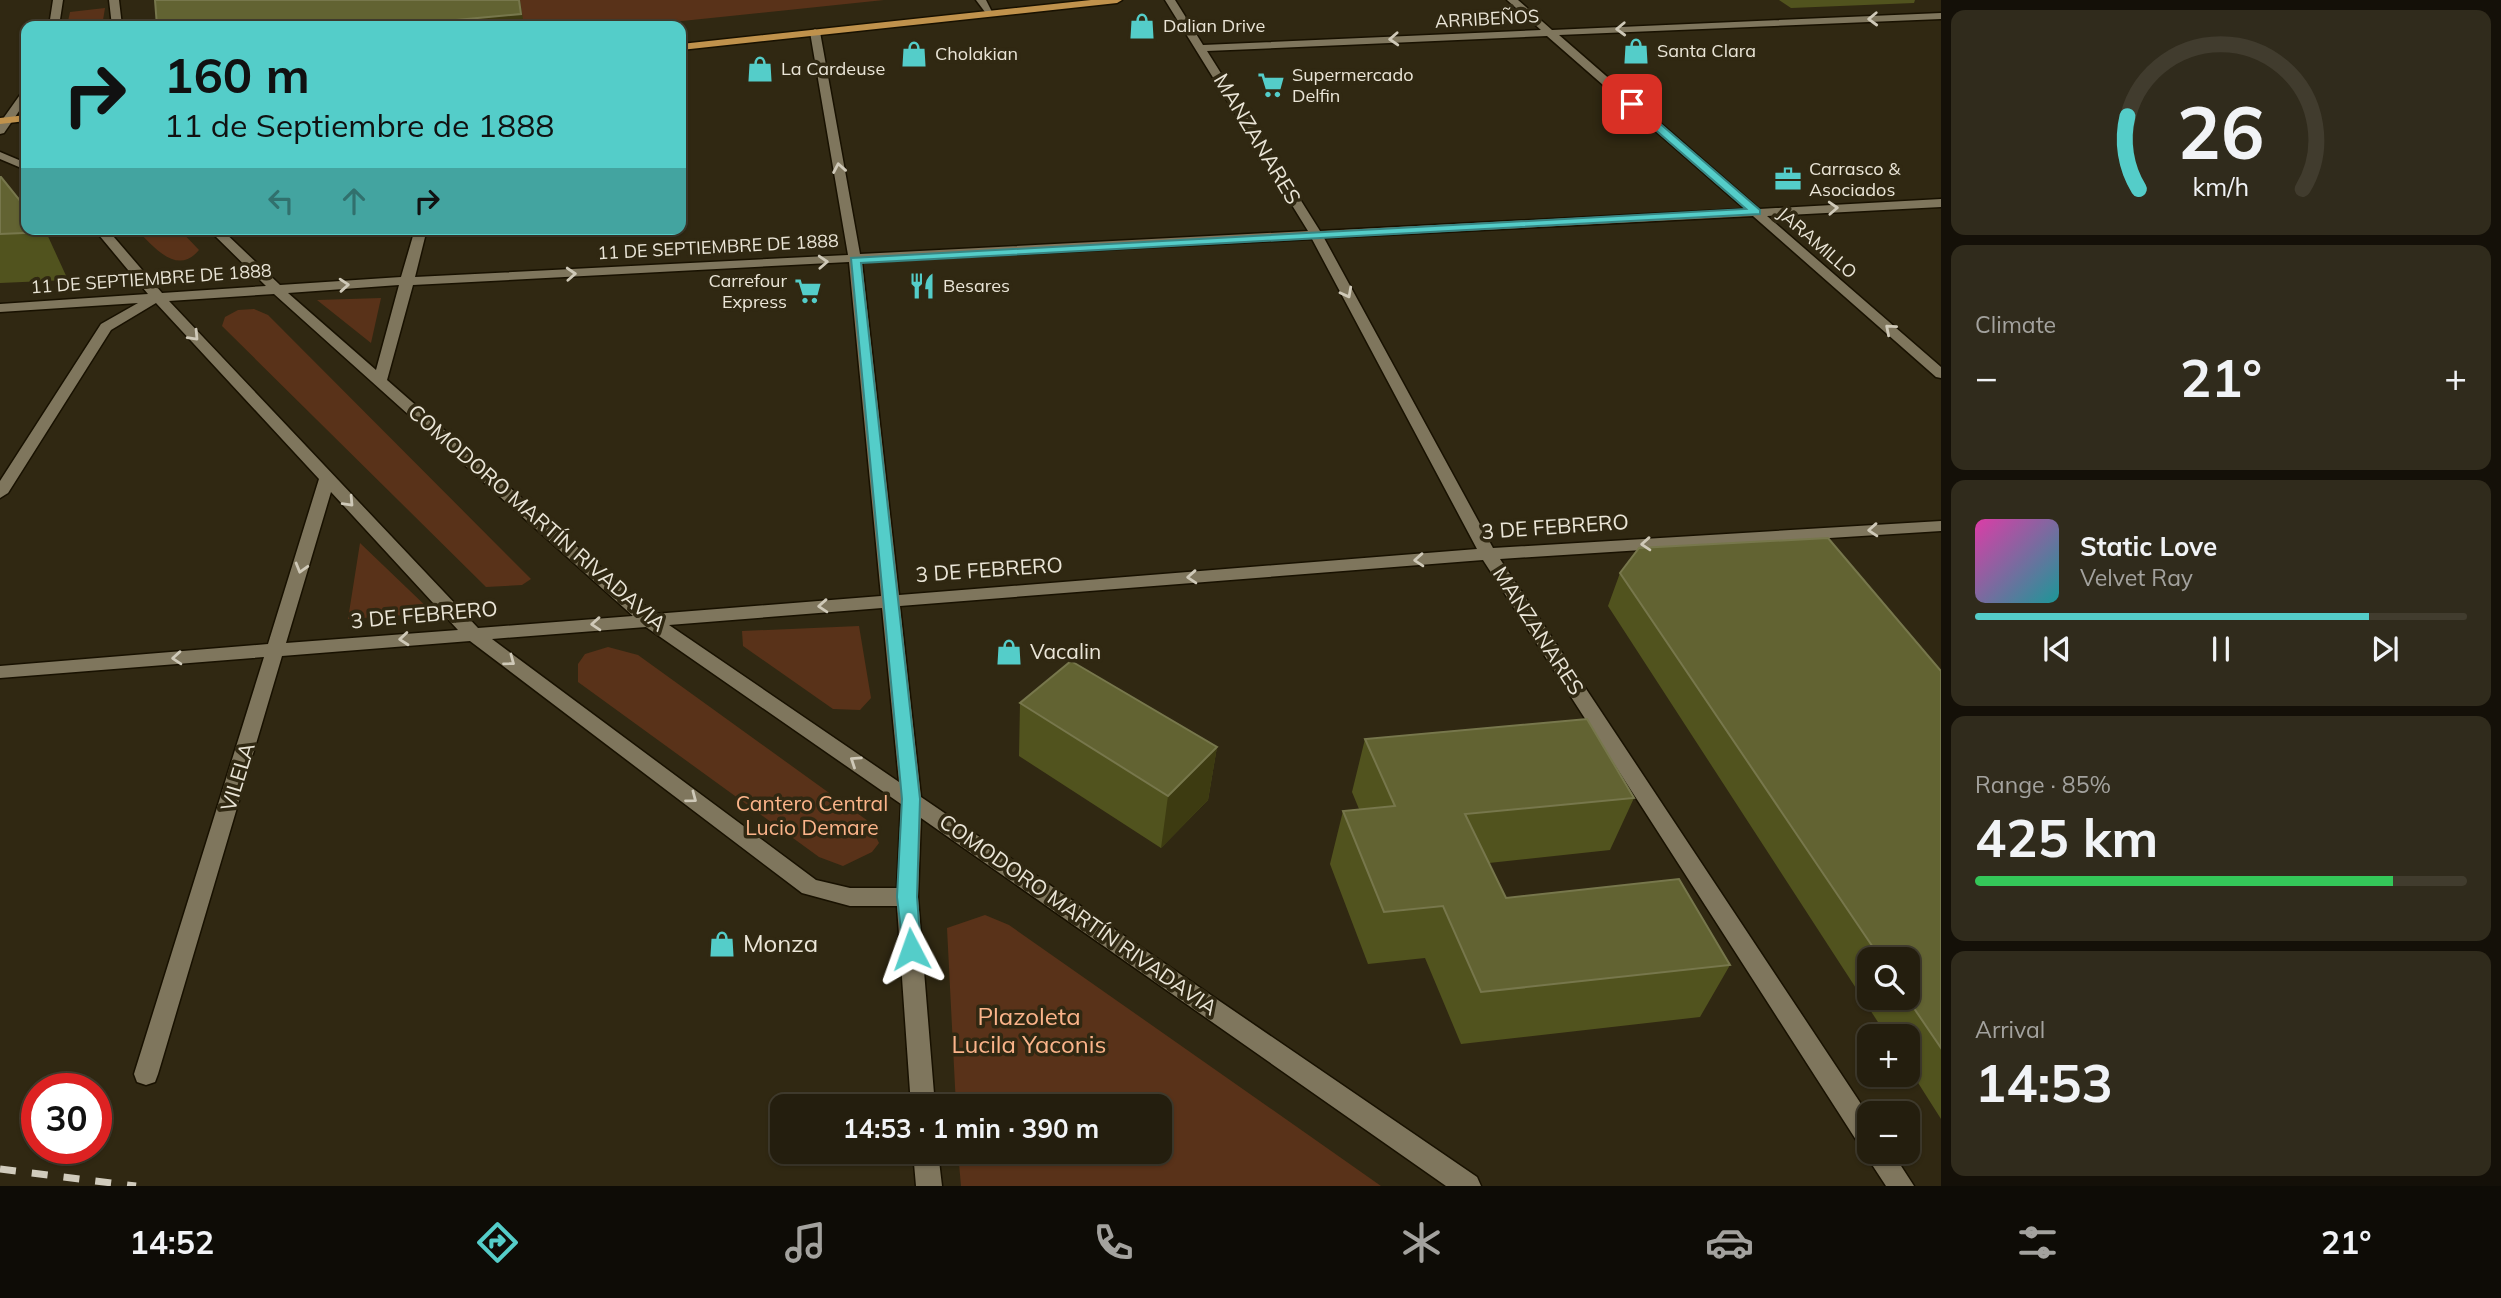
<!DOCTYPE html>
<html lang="en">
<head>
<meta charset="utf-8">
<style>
  :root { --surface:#241e0e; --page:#302b1c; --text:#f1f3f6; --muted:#a3a29e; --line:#413c2e; --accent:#54cdc9 }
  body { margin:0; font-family:Mulish,sans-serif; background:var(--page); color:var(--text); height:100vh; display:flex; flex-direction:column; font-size:26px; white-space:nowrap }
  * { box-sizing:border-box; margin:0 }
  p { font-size:23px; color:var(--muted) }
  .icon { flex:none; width:38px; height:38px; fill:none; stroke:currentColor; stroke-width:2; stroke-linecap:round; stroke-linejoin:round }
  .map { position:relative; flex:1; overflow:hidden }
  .sheet { display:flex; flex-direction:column; gap:10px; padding:10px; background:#141008; width:560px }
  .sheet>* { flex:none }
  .banner { position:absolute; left:21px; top:21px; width:665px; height:214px; border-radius:14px; box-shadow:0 2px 5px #0004,0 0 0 2px var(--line); background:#54cdc9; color:#111; overflow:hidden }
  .buttons { position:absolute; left:1857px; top:947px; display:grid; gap:14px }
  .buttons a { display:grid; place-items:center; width:63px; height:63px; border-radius:14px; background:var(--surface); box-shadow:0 2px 5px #0004,0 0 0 2px var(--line); font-size:35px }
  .speed { position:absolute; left:21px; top:1073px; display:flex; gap:14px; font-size:35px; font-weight:700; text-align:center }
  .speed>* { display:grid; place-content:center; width:91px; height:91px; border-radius:50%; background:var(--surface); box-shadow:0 2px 5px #0004,0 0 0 2px var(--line); line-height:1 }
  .speed .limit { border:10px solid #d22; background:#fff; color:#111 }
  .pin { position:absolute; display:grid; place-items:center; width:60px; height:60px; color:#fff; margin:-30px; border-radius:14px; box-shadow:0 4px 10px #0006 }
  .me { position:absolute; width:77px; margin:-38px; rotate:356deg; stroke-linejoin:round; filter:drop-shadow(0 0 5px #0008) }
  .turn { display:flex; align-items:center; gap:24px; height:147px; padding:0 28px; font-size:32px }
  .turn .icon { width:91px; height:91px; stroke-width:2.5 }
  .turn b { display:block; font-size:49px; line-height:60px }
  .lanes { display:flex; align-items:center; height:66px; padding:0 28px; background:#0003; justify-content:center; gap:35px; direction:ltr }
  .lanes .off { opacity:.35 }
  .big { font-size:52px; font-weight:700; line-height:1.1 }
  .sheet .widget { flex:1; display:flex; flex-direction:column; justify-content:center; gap:10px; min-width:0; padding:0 24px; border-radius:14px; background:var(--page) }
  .sheet .dial { align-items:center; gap:0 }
  .dial svg { height:182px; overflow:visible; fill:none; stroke:var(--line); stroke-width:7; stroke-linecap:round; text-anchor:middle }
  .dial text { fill:var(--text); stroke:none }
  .song { display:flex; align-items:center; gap:21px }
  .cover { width:84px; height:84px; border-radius:10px; background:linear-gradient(135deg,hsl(320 70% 55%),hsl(180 70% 35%)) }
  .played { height:7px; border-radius:4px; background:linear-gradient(90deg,var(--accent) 80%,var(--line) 80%) }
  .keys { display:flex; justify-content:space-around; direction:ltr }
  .heat { display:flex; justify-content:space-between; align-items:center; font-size:38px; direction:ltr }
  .charge { height:10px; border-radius:5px; background:linear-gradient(90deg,#34c759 85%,var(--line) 0) }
  .trip { position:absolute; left:770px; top:1094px; width:402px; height:70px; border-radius:14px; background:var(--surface); box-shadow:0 2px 5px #0004,0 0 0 2px var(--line); font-weight:700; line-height:70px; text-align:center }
  .menu { display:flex; height:112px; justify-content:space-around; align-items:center; background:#0e0c06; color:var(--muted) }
  .menu .icon { width:49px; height:49px }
  .menu .selected { color:var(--accent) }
  .menu b { font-size:32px; color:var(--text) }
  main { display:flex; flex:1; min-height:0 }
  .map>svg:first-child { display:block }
  .green { fill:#593219 }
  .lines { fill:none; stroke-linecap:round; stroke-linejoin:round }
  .minor-casing { stroke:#181100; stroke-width:3 }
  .major-casing { stroke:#181100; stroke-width:3 }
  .minor { fill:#7f765d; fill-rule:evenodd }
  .major { fill:#c0924c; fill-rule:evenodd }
  .rail { stroke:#d0cbbc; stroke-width:7; stroke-dasharray:16 16; stroke-linecap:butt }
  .wall { fill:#51531e; fill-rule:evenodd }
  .shaded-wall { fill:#3d3b11 }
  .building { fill:#626332; stroke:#77774c; stroke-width:2 }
  .oneway { stroke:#cfc9b8 }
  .route { fill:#54cdc9; stroke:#378583; stroke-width:2 }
  .labels { text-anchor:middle; stroke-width:7; stroke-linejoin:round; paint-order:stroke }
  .far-street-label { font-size:18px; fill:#eae5d7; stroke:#302812 }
  .far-poi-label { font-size:18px; fill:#eae5d7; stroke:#302812; text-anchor:start }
  .street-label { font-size:21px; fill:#eae5d7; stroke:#302812 }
  .poi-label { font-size:21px; fill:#eae5d7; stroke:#302812; text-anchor:start }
  .park-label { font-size:21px; fill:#fbb48a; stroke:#302812 }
  .near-poi-label { font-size:24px; fill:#eae5d7; stroke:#302812; text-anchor:start }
  .near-park-label { font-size:24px; fill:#fbb48a; stroke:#302812 }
</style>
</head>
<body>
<main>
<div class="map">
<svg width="1941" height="1186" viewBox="0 0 1941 1186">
  <rect width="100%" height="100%" fill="#302812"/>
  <!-- green -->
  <path class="green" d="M162 0H884L634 26H163Z
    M105 8 102 26H67L70 12Z
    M136 229H179L199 250C177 277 153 246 136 229Z
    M381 298 371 343 317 300Z
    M254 309 268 315 531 579 522 585 486 587 222 326 225 317 238 310Z
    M360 543 433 613 348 619Z
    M859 626 871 698 860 710 833 709 743 646 742 631Z
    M608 647 638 655 868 821 879 843 872 852 843 866 819 857 578 682V664L585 654Z
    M985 915 1009 925 1381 1186H961L958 1152H1160V1106H956L947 928Z"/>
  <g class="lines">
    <!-- minor casing -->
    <g class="minor-casing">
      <path id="minor" d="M53 0H63L59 26H49Z
        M109 0H119L122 26H112Z
        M976 0H986L994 16H988Z
        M1165 0H1175L1203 45 1541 30 1507 0H1518L1552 30 1941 13V19L1559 35 1759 209 1941 199V207L1767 216 1941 367V378L1936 377 1753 216 1324 238 1493 548 1941 521V531L1500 559 1869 1116V1152H1892L1914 1186H1886L1869 1160 1867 1149 1860 1146 1483 560 900 606 921 797 1477 1177 1481 1186H1446L921 818 918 897 935 1106H911L897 906H850L802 893 470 641 282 656 158 1074 155 1082 146 1085 137 1082 134 1074 264 657 0 678V666L268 644 319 479 156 303 111 330 8 493 0 498V481L101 324 138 303 0 312V304L148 294 94 229H107L162 293 266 286 208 229H221L280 285 401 277 415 229H427L415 277 848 255 810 32 815 29 820 32 860 254 1308 231ZM1547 36 1745 209 1320 231 1207 51ZM1312 239 1477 549 899 595 862 262ZM849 262 881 596 654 614 387 380 413 285ZM399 285 376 370 288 293ZM274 294 633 616 478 628 169 301ZM331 492 458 630 286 643ZM882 608 899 782 669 625ZM646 627 901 804 897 888H850L816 880 492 639Z
        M26 91V101L4 133 0 134V123L22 92Z
        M0 152 26 163V170L0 159Z
        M913 1152H938L942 1186H916Z"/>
    </g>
    <!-- major casing -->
    <g class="major-casing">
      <path id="major" d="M1091 0H1122L1117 3 681 50V44Z
        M26 115V121L0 124V118Z"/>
    </g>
    <!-- minor -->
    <use href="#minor" class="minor"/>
    <!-- major -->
    <use href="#major" class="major"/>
    <!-- rail -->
    <path class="rail" d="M0 1169 136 1186"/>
  </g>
  <!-- wall -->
  <path class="wall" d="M1779 0H1915L1914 3 1791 8Z
    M0 177 46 232 68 280 0 283Z
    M1620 573 1941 671V1119L1908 1067V1036H1887L1608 606ZM1869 959H1908V998H1869Z
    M1020 703 1217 747 1208 800 1161 848 1019 756Z
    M1365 739 1634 798 1610 850 1489 863 1506 898 1730 965 1700 1017 1461 1044 1425 958 1368 964 1330 864 1343 811 1359 809 1352 792Z"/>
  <!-- shaded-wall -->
  <path class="shaded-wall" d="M520 0 524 26H434L435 22Z
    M1217 747 1208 800 1161 848 1168 796Z"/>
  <!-- building -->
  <path class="building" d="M155 0H519L521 14 435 22 434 26H157Z
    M0 177H1L26 208V229H44L46 232 0 234Z
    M1828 538 1941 671V1048L1907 998 1908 959H1881L1620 573 1639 548Z
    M1071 661 1217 747 1168 796 1020 703Z
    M1587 719 1634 798 1465 814 1506 898 1679 879 1730 965 1481 992 1443 906 1384 912 1343 811 1395 806 1365 739Z"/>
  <!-- one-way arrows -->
  <defs><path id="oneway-chevron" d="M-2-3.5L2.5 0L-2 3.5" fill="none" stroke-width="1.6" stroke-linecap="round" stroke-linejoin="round" transform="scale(1.75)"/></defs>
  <g class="oneway">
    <use href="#oneway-chevron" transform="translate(1873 19) rotate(178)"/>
    <use href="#oneway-chevron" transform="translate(1621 29) rotate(178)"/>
    <use href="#oneway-chevron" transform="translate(1394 39) rotate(177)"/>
    <use href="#oneway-chevron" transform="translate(839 168) rotate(-100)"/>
    <use href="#oneway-chevron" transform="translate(1833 208) rotate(-3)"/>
    <use href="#oneway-chevron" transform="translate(823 262) rotate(-3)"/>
    <use href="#oneway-chevron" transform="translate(571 274) rotate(-3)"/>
    <use href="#oneway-chevron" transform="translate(344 285) rotate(-4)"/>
    <use href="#oneway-chevron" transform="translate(1347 293) rotate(62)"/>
    <use href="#oneway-chevron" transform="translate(1890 329) rotate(-139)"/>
    <use href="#oneway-chevron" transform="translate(194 336) rotate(47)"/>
    <use href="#oneway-chevron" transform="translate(349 502) rotate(47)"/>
    <use href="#oneway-chevron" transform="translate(1873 530) rotate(176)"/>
    <use href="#oneway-chevron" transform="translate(1646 544) rotate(176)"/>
    <use href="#oneway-chevron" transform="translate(1419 560) rotate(176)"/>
    <use href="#oneway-chevron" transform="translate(301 568) rotate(106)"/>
    <use href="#oneway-chevron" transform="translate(1192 577) rotate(176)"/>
    <use href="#oneway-chevron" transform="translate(823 606) rotate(176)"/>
    <use href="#oneway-chevron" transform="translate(596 624) rotate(176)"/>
    <use href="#oneway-chevron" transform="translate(404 639) rotate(175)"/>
    <use href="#oneway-chevron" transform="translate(177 658) rotate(176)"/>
    <use href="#oneway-chevron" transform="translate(510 661) rotate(37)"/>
    <use href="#oneway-chevron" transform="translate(855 761) rotate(-146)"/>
    <use href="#oneway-chevron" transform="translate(692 798) rotate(37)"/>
  </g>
  <!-- route -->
  <path class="route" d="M1628 102H1635L1760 210V214L861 263 920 799 917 897 921 949 918 955 911 958 904 955 897 897 902 799 851 258 1746 209 1628 106Z"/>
  <!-- icons -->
  <defs>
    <g id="shop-bare" transform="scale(2.1)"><path d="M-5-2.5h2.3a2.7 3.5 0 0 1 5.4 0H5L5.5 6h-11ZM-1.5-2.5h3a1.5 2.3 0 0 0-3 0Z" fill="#54cdc9" stroke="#302812" stroke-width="2.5" paint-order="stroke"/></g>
    <g id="supermarket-bare" transform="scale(2.1)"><path d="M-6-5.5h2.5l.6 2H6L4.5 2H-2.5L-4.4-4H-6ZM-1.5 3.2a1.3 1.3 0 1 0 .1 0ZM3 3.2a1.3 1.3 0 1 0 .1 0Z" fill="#54cdc9" stroke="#302812" stroke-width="2.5" paint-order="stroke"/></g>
    <g id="office-bare" transform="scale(2.1)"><path d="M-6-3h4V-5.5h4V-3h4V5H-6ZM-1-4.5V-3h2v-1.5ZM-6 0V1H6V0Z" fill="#54cdc9" stroke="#302812" stroke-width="2.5" paint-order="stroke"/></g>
    <g id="restaurant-bare" transform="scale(2.1)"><path d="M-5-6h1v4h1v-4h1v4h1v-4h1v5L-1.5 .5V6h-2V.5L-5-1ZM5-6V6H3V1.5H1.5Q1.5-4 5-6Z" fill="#54cdc9" stroke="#302812" stroke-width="2.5" paint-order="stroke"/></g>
  </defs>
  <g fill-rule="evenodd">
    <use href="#shop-bare" x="1142" y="26"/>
    <use href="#shop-bare" x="1636" y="51"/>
    <use href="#shop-bare" x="914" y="54"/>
    <use href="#shop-bare" x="760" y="69"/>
    <use href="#supermarket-bare" x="1271" y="85"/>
    <use href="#office-bare" x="1788" y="179"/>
    <use href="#restaurant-bare" x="922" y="286"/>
    <use href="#supermarket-bare" x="808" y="291"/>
    <use href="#shop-bare" x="1009" y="652"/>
    <use href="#shop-bare" x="722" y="944"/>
  </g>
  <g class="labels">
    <!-- far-street labels -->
    <g class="far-street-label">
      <text transform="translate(1487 19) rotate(-3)" y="6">ARRIBEÑOS</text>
      <text transform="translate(1817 243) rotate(41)" y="6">JARAMILLO</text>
      <text transform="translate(718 247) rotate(-3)" y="6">11 DE SEPTIEMBRE DE 1888</text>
      <text transform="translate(151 279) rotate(-4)" y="6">11 DE SEPTIEMBRE DE 1888</text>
    </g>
    <!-- far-poi labels -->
    <g class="far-poi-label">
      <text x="1163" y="32">Dalian Drive</text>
      <text x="1657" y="57">Santa Clara</text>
      <text x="935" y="60">Cholakian</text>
      <text x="781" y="75">La Cardeuse</text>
      <text x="1292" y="81">Supermercado<tspan x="1292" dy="21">Delfin</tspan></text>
      <text x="1809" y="175">Carrasco &amp;<tspan x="1809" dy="21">Asociados</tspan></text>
      <text x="787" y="287" text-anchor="end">Carrefour<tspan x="787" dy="21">Express</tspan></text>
      <text x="943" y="292">Besares</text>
    </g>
    <!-- street labels -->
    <g class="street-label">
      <text transform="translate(1257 139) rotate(59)" y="7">MANZANARES</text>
      <text transform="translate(537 518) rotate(41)" y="7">COMODORO MARTÍN RIVADAVIA</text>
      <text transform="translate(1555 527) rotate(-4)" y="7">3 DE FEBRERO</text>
      <text transform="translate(989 570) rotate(-4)" y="7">3 DE FEBRERO</text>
      <text transform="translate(424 615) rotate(-5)" y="7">3 DE FEBRERO</text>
      <text transform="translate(1538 631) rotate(57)" y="7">MANZANARES</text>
      <text transform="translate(238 777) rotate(-73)" y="7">VILELA</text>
      <text transform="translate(1078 915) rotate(35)" y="7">COMODORO MARTÍN RIVADAVIA</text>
    </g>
    <!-- poi labels -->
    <g class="poi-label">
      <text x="1030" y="659">Vacalin</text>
    </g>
    <!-- park labels -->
    <g class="park-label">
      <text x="812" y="811">Cantero Central<tspan x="812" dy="24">Lucio Demare</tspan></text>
    </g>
    <!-- near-poi labels -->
    <g class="near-poi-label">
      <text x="743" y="952">Monza</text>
    </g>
    <!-- near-park labels -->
    <g class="near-park-label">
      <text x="1029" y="1025">Plazoleta<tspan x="1029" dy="28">Lucila Yaconis</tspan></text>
    </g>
  </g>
</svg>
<div class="buttons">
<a><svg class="icon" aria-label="search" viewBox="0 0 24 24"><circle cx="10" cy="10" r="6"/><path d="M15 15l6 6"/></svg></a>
<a>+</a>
<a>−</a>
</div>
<div class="speed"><div class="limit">30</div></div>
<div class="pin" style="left:1632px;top:104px;background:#d93025"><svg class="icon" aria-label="arrive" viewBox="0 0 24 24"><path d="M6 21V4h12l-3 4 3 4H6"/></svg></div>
<svg class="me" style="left:911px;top:949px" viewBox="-20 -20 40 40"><path d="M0-17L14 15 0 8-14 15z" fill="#54cdc9" stroke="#fff" stroke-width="4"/></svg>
<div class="trip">14:53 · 1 min · 390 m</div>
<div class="banner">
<div class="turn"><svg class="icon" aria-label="right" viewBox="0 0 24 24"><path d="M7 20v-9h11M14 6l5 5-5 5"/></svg><div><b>160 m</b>11 de Septiembre de 1888</div></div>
<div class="lanes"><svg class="icon off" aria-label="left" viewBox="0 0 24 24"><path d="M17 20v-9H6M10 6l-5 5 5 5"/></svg><svg class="icon off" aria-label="ahead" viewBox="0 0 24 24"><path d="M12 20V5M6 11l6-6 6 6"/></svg><svg class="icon" aria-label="right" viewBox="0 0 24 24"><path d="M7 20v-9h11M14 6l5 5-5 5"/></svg></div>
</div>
</div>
<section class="sheet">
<div class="widget dial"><svg viewBox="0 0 100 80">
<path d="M14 69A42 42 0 1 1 86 69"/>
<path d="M14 69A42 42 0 0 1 9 37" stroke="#54cdc9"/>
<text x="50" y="56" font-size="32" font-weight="700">26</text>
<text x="50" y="72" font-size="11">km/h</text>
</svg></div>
<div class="widget"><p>Climate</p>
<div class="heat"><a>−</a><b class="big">21°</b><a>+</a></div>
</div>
<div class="widget">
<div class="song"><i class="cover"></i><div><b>Static Love</b><p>Velvet Ray</p></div></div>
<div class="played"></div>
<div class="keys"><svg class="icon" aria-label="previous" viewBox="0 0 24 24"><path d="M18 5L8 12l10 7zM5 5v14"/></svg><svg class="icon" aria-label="pause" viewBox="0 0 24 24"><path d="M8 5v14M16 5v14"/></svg><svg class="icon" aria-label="next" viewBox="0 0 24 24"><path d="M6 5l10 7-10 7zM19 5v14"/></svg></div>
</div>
<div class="widget"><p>Range · 85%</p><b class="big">425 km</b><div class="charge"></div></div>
<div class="widget"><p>Arrival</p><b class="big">14:53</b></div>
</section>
</main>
<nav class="menu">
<b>14:52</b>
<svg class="icon selected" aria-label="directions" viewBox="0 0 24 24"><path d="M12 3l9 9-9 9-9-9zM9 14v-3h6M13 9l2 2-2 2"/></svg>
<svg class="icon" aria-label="music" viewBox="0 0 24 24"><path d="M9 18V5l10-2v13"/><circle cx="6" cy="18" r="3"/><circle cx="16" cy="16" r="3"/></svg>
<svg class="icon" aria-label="phone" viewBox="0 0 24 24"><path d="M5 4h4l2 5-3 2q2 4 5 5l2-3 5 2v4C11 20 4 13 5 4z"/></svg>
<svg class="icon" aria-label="climate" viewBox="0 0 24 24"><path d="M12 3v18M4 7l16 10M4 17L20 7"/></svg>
<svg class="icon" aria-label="car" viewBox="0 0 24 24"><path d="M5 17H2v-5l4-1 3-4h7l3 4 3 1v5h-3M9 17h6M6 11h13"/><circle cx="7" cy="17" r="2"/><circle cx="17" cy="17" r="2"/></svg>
<svg class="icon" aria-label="filters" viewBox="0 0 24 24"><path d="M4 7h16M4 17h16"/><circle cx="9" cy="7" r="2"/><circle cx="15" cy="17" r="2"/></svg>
<b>21°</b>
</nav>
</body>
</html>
